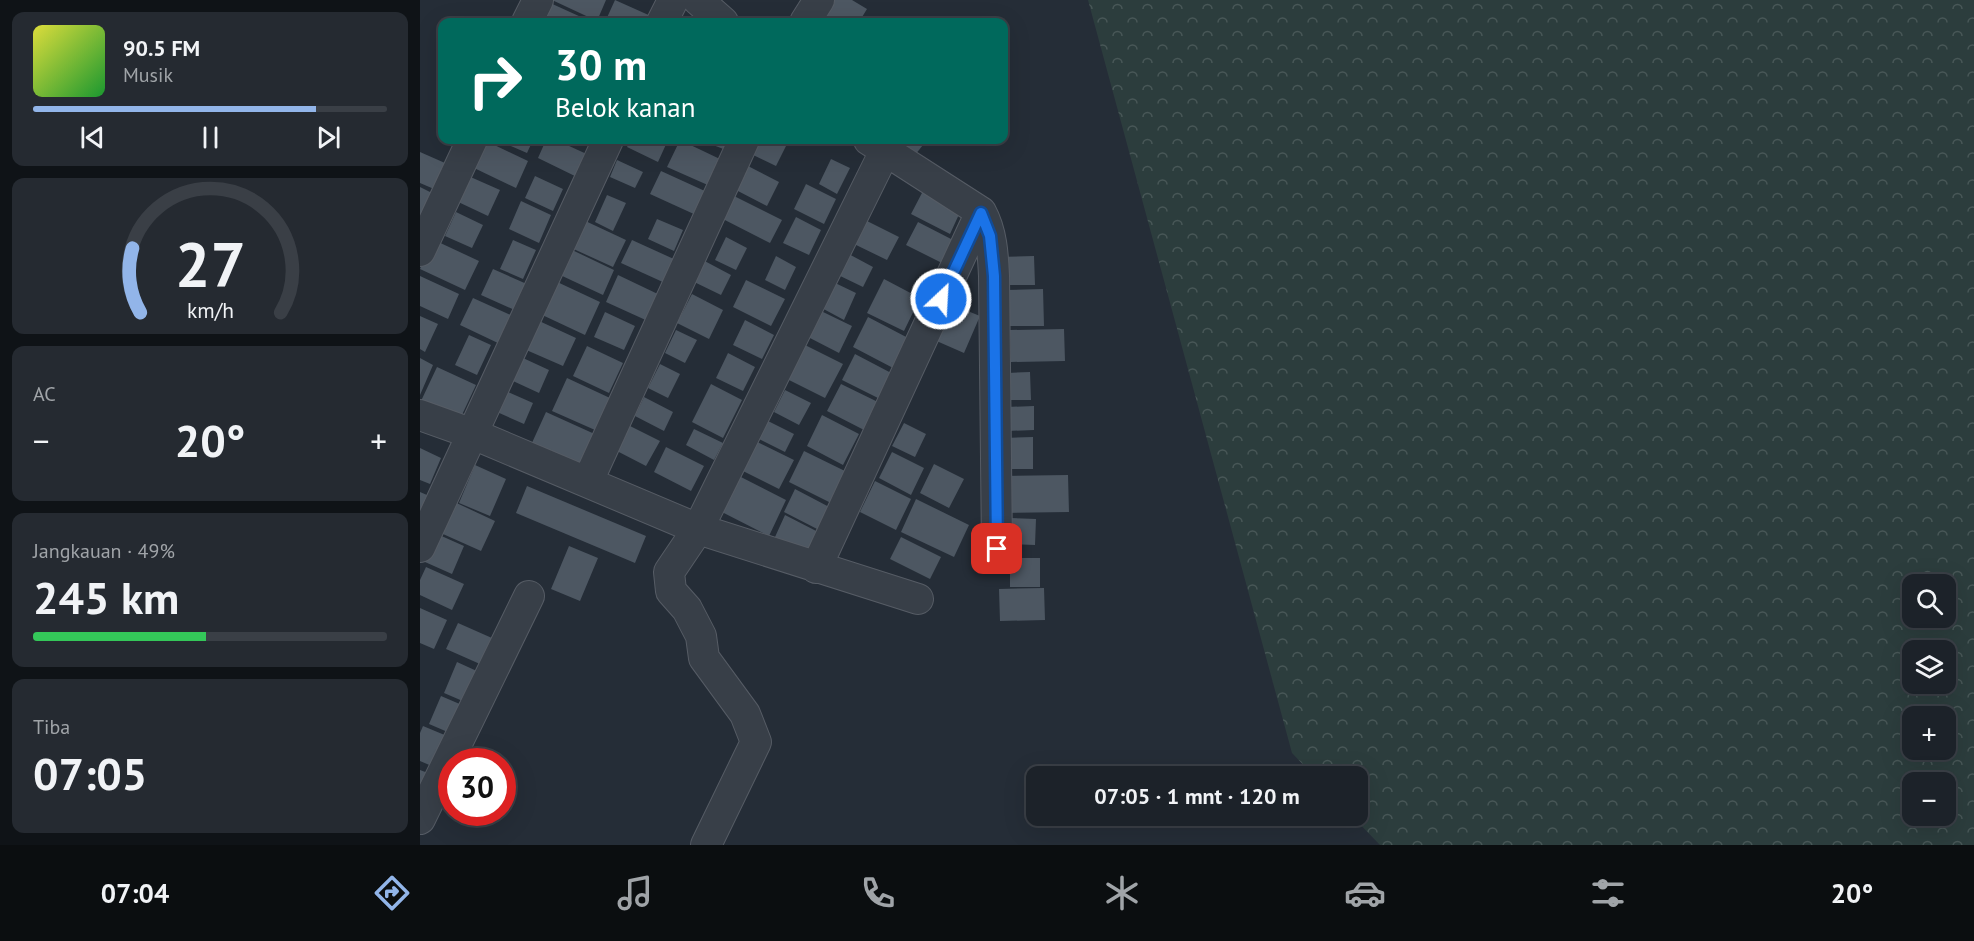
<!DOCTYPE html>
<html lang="id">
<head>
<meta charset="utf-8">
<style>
  :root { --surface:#1c2229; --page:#252a31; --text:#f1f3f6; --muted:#a0a4a8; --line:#3a3f46; --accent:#92b5e9 }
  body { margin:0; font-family:"PT Sans",sans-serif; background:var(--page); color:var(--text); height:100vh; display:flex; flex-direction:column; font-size:22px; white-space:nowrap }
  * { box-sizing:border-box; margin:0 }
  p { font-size:20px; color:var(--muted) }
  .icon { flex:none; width:33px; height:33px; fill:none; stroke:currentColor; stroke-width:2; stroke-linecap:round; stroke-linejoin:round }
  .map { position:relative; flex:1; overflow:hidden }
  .side { display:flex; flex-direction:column; gap:12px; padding:12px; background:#0f1317; width:420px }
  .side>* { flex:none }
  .top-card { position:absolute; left:18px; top:18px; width:570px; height:126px; border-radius:12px; box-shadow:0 6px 24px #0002,0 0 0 2px var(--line); background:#00695c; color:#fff; overflow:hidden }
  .controls { position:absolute; left:1482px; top:574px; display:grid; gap:12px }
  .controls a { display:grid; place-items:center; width:54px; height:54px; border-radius:12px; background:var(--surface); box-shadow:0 6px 24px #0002,0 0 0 2px var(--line); font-size:30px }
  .speed { position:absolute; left:18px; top:748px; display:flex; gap:12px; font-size:30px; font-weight:700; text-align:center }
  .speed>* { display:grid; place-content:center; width:78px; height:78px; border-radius:50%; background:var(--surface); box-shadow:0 6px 24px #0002,0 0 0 2px var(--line); line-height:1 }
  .speed .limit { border:9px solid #d22; background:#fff; color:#111 }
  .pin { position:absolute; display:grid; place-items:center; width:51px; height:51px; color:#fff; margin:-26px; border-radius:12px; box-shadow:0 3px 9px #0006 }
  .me { position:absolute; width:66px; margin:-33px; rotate:25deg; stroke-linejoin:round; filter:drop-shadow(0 0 4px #0008) }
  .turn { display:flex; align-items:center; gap:21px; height:126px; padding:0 18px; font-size:27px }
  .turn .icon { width:78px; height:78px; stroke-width:2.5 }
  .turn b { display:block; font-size:42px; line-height:51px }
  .big { font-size:45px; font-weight:700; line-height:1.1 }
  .side .tile { flex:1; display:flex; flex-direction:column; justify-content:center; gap:9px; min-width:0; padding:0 21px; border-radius:12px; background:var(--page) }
  .side .dial { align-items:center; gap:0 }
  .dial svg { height:156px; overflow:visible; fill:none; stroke:var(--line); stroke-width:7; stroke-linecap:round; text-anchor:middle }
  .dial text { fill:var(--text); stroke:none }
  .song { display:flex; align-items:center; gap:18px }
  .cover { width:72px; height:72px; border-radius:9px; background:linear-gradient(135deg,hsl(60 70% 55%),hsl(130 70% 35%)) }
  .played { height:6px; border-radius:3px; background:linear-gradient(90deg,var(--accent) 80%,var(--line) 80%) }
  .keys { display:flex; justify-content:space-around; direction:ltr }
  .heat { display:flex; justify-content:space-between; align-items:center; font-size:33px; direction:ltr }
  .charge { height:9px; border-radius:4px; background:linear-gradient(90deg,#34c759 49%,var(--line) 0) }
  .trip { position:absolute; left:606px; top:766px; width:342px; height:60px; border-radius:12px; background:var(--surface); box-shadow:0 6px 24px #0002,0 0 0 2px var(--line); font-weight:700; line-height:60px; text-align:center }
  .menu { display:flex; height:96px; justify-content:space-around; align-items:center; background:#0b0e10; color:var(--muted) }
  .menu .icon { width:42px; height:42px }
  .menu .selected { color:var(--accent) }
  .menu b { font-size:27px; color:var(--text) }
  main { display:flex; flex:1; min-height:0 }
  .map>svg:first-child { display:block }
  .forest { fill:url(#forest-crowns); fill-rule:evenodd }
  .building { fill:#4d5762 }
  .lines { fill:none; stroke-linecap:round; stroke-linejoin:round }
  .minor-casing { stroke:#565c65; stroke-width:32 }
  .minor { stroke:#383f48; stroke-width:30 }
  .route-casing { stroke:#114b97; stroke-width:15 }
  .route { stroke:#1a73e8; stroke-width:10 }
</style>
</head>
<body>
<main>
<section class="side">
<div class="tile">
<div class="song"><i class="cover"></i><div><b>90.5 FM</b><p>Musik</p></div></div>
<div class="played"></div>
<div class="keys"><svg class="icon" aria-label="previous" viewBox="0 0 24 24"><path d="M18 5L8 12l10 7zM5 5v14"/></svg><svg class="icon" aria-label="pause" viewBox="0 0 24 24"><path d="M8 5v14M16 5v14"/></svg><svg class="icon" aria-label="next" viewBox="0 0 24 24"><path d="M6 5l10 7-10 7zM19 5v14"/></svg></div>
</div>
<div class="tile dial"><svg viewBox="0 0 100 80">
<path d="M14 69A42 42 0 1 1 86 69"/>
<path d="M14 69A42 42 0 0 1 10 36" stroke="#92b5e9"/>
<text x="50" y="56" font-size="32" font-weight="700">27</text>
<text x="50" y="72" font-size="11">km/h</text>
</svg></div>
<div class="tile"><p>AC</p>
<div class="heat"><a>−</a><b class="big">20°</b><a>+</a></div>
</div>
<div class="tile"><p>Jangkauan · 49%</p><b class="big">245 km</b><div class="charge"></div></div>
<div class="tile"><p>Tiba</p><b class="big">07:05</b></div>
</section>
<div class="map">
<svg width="1554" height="845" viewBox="0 0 1554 845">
  <defs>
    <pattern id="forest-crowns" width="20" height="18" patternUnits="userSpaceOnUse" patternTransform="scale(1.5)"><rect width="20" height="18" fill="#2c3d3d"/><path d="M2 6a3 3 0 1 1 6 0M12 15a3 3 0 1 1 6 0" fill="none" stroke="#485757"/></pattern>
  </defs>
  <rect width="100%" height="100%" fill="#252d37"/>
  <!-- forest -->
  <path class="forest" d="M668 0H1554V845H960L932 816H938V777H895L872 753ZM1492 585H1526V618H1492ZM1492 651H1526V684H1492ZM1492 717H1526V750H1492ZM1492 783H1526V816H1492Z"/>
  <!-- building -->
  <path class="building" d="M132 0H186L177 21Z
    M195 0 233 17 230 22H185Z
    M405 0H432L447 9 439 22H405L395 17Z
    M128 2 172 22H119Z
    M64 140 108 161 96 188 52 167Z
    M77 140H113L107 153Z
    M126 140H136L171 156 161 179 118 158Z
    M158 140H173L170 145Z
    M211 140H248L238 162 207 147Z
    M260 140 302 160 290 186 247 167Z
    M280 140H310L306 150Z
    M336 140H353L366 146 356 166 329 153Z
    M475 140H507L495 155Z
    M0 152 25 163 14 189 0 183Z
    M411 159 430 168 417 194 399 184Z
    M197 160 223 172 215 188 190 177Z
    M328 166 359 182 347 206 316 190Z
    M241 171 287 192 276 215 230 194Z
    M46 175 80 190 68 216 34 200Z
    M115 176 143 189 133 211 105 198Z
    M386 184 416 199 404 224 374 209Z
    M0 187 16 195 0 224Z
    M503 191 541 210 530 234 491 214Z
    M310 194 362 220 350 243 299 217Z
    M187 195 206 203 193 231 175 222Z
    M101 201 131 215 119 243 89 229Z
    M36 212 63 225 52 248 25 236Z
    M376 217 401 230 389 255 363 243Z
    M159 218 206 240 193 267 147 246Z
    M237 219 263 230 254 251 228 239Z
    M443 219 479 237 467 260 432 243Z
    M498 222 533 240 522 263 486 245Z
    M306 237 327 248 316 270 295 260Z
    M14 240 59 261 45 290 0 269Z
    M93 240 116 250 103 279 80 269Z
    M212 240 256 260 245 283 201 263Z
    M150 249 194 270 183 295 138 274Z
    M425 252 453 267 443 287 414 273Z
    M356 256 376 267 365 290 345 280Z
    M614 256 615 285H577V257Z
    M279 258 311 275 301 295 268 279Z
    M73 269 109 285 97 311 61 295Z
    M198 275 242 296 230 322 186 302Z
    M0 276 39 294 28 319 0 306Z
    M464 279 500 298 484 331 447 313Z
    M133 280 180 302 165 335 118 313Z
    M326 280 365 299 351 326 313 307Z
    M411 281 436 293 424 320 398 306Z
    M623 289 624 326H586L585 290Z
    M272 294 303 310 289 339 257 323Z
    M53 298 93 316 80 344 40 325Z
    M528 303 560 316 544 353 512 339Z
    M401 311 432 326 419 353 388 337Z
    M185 312 215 326 204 350 174 337Z
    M0 316 18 324 5 352 0 349Z
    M448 317 490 339 475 369 433 347Z
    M117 320 156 338 143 366 104 349Z
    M325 320 354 335 342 359 313 345Z
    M644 329 645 361 591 362 590 330Z
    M256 330 277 340 265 363 245 353Z
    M49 335 71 345 57 375 35 365Z
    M383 344 423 364 405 398 365 378Z
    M167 346 203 363 189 393 153 376Z
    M308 353 335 367 323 391 296 378Z
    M435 354 475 375 462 400 422 380Z
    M0 358 13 365 0 395Z
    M103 358 129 370 119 393 93 381Z
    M240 364 260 374 248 398 228 388Z
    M17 367 56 385 40 419 1 401Z
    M610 372 611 400H588L587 373Z
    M147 378 190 398 175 430 132 411Z
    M291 384 322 400 303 438 272 422Z
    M421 384 460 403 446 431 407 411Z
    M365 390 391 403 379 425 354 412Z
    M86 391 113 403 104 424 77 412Z
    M224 397 253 412 244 431 215 416Z
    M614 406V430L587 431 586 407Z
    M126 412 179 436 164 469 111 445Z
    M402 415 439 434 423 465 387 446Z
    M346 420 374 434 365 452 337 438Z
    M484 423 506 434 495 457 472 446Z
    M208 425 240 441 226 466 195 450Z
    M274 429 303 443 294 460 266 445Z
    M613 437V469H584L583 438Z
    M329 438 374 460 359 489 315 467Z
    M246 447 284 466 271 491 234 472Z
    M0 448 21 458 10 484 0 480Z
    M384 451 427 472 411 503 369 482Z
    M472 452 504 468 491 495 459 478Z
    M514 464 544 479 529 508 500 493Z
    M55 465 86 479 70 516 39 503Z
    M315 474 366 500 349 536 298 510Z
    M648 475 649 512 581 513 580 476Z
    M455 481 491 499 476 530 440 512Z
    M107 486 226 536 215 563 96 513Z
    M375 489 413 509 401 531 364 512Z
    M0 492 7 495 0 511Z
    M28 499 75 521 61 551 14 530Z
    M496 499 549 525 534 557 481 532Z
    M365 515 404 535 394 556 355 537Z
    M590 518 616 519 615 545 589 544Z
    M17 534 44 546 32 574 5 562Z
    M481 537 521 557 510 579 470 559Z
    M149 546 178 558 160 601 131 589Z
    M590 558H620V587H590Z
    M6 567 44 584 32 610 0 595V580Z
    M624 588 625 620 580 621 579 589Z
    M0 608 27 620 14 649 0 643Z
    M38 623 81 642 69 668 26 649Z
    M37 662 59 672 45 702 24 693Z
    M21 696 42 705 30 733 9 724Z
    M3 726 27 736 14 767 0 761V733Z
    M0 770 8 773 0 791Z"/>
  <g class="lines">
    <!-- minor casing -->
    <g class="minor-casing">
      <path id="minor" d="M278 0 303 22
        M107 22 118 0
        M242 22 253 0
        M385 22 399 0
        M449 140 561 212C572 232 573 255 574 276L577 549
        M0 251 52 140
        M0 415 53 434 278 529 498 599
        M168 481 324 140
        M0 547 188 140
        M396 568 561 212
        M0 819 109 596
        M286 845 336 742 325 714 284 658 281 636 267 609 251 591 249 572 278 529 465 151"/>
    </g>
    <!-- minor -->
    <use href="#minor" class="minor"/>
  </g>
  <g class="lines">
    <!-- route casing -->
    <g class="route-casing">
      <path id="route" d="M521 299 561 213 570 236 574 276 577 549"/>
    </g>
    <!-- route -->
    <use href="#route" class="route"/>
  </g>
</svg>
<div class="controls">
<a><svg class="icon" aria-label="search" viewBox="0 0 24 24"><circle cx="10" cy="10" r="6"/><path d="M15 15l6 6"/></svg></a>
<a><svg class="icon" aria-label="layers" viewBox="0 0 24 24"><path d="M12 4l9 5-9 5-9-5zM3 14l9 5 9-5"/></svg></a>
<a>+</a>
<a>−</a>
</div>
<div class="speed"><div class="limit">30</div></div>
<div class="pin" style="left:577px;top:549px;background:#d93025"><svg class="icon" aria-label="arrive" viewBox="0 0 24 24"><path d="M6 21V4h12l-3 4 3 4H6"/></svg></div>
<svg class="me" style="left:521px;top:299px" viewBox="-20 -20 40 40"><circle r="17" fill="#1a73e8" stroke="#fff" stroke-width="3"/><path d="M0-11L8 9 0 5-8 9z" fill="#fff"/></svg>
<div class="trip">07:05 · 1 mnt · 120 m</div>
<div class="top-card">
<div class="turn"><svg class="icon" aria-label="right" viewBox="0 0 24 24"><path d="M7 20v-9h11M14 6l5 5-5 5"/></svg><div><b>30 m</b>Belok kanan</div></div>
</div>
</div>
</main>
<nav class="menu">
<b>07:04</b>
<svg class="icon selected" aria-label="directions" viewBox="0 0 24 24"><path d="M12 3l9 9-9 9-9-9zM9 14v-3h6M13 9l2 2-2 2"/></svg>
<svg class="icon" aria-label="music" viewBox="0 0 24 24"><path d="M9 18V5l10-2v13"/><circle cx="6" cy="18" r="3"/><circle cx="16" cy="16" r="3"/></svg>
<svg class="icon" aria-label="phone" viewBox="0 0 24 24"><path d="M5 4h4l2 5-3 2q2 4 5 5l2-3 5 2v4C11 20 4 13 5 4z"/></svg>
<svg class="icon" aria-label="climate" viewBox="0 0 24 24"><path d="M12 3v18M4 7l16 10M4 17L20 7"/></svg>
<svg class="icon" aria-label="car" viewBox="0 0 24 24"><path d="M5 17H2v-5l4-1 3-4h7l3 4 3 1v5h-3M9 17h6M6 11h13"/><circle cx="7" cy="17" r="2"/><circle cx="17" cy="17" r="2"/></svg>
<svg class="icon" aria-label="filters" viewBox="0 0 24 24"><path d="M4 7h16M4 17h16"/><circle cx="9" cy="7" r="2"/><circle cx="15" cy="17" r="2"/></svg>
<b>20°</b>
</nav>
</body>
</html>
